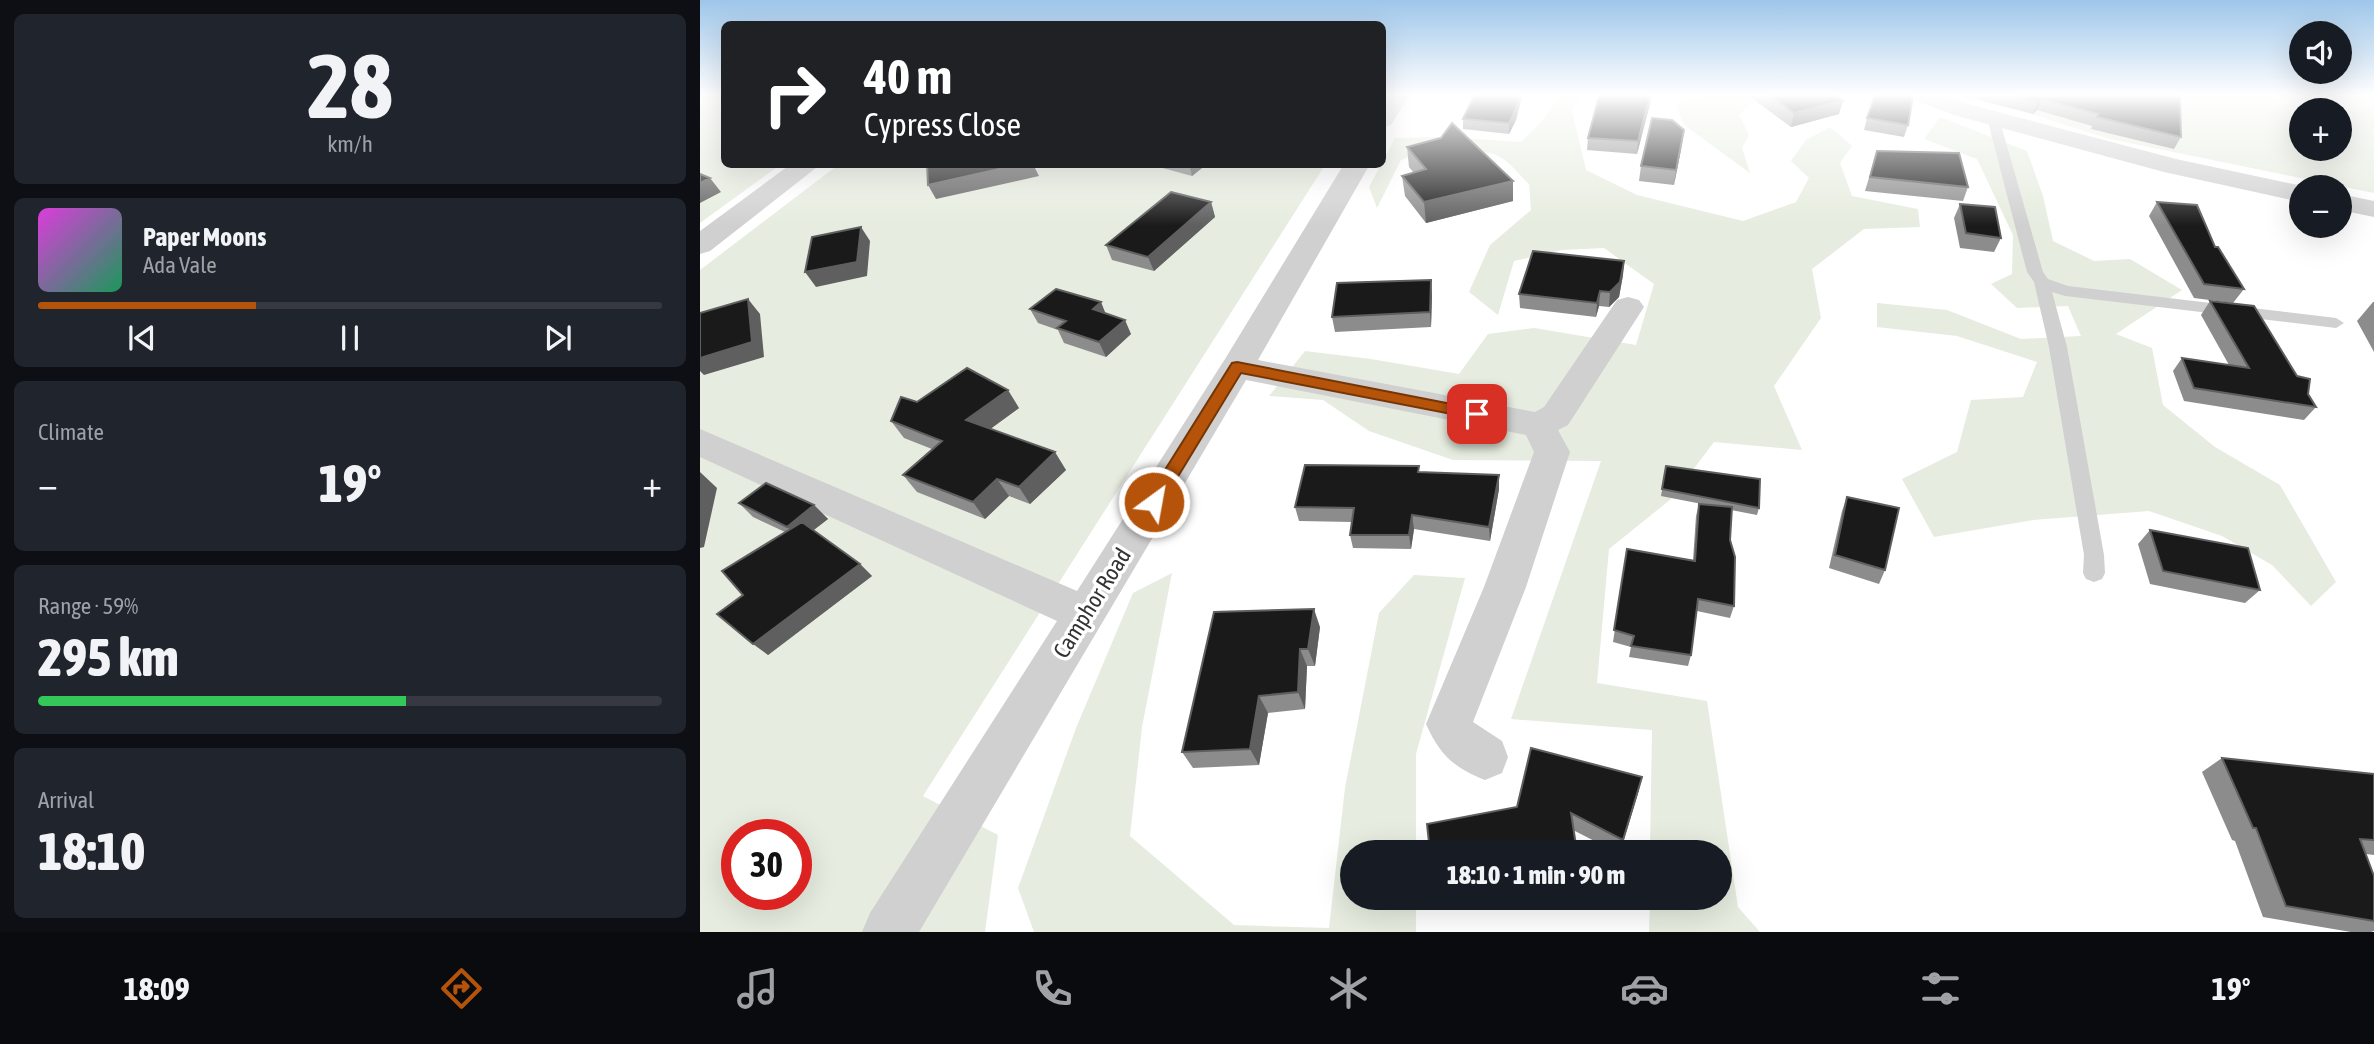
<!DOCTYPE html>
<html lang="en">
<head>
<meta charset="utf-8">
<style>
  :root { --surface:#171b24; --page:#20242c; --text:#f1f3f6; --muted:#9ea1a6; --line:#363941; --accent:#b45309 }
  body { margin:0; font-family:"Asap Condensed",sans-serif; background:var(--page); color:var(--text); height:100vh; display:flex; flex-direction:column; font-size:26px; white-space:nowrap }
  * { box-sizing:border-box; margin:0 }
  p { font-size:23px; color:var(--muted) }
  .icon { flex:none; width:38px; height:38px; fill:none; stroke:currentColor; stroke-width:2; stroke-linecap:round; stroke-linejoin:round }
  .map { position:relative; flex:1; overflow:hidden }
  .sheet { display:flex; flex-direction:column; gap:14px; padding:14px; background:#0d0f14; width:700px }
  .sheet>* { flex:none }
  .top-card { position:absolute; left:21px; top:21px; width:665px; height:147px; border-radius:10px; box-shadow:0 7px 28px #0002; background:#202124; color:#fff; overflow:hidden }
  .buttons { position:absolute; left:1589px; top:21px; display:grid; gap:14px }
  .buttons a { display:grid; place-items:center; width:63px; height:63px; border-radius:50%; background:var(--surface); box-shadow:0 7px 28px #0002; font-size:35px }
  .speed { position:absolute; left:21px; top:819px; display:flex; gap:14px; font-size:35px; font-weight:700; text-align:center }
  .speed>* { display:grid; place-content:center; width:91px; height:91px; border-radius:50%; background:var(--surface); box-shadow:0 7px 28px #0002; line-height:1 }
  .speed .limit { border:10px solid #d22; background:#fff; color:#111 }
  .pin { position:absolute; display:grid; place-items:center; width:60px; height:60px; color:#fff; margin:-30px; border-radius:14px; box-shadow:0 4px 10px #0006 }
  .me { position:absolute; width:77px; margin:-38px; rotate:32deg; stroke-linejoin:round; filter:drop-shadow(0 0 5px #0008) }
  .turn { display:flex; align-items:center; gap:24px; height:147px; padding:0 28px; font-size:32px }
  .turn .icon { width:91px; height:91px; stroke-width:2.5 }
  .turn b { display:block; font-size:49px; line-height:60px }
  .big { font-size:52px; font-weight:800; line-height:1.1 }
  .sheet .card { flex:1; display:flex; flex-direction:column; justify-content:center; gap:10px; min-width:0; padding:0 24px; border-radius:10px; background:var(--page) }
  .sheet .dial { align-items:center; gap:0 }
  .dial b { font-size:91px; line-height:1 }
  .song { display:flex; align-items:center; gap:21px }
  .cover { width:84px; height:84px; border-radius:10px; background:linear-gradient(135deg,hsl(300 70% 55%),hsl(150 70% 35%)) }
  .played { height:7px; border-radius:4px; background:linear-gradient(90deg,var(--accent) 35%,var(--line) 35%) }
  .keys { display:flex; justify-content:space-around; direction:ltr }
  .heat { display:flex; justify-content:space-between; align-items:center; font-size:38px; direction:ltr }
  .charge { height:10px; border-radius:5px; background:linear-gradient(90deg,#34c759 59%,var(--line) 0) }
  .trip { position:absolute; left:640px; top:840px; width:392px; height:70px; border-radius:35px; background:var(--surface); box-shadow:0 7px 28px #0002; font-weight:800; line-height:70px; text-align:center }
  .tab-bar { display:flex; height:112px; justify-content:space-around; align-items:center; background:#090b0e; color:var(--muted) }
  .tab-bar .icon { width:49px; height:49px }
  .tab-bar .active { color:var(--accent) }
  .tab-bar b { font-size:32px; color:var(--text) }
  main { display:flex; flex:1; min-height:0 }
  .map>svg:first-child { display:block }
  .green { fill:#e6ecdf; fill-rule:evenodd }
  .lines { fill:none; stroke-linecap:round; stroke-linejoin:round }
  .service { fill:#d0d0d0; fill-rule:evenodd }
  .minor { fill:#d0d0d0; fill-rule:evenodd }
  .wall { fill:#8c8c8c }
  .shaded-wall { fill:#5f5f5f }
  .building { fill:#1a1a1a; stroke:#5f5f5f; stroke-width:2 }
  .route { fill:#b45309; stroke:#753606; stroke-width:2 }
  .labels { text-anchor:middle; stroke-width:7; stroke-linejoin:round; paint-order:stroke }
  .street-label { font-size:23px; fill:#333; stroke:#fff }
</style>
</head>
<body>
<main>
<section class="sheet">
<div class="card dial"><b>28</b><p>km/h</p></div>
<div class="card">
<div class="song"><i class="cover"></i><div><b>Paper Moons</b><p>Ada Vale</p></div></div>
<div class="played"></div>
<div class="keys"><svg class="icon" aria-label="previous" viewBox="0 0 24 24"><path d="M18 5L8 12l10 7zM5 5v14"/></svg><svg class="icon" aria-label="pause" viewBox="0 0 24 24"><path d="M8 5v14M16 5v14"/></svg><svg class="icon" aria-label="next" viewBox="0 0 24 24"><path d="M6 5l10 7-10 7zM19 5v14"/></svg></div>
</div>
<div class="card"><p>Climate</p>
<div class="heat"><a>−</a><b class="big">19°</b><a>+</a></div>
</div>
<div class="card"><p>Range · 59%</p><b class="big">295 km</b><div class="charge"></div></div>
<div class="card"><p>Arrival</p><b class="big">18:10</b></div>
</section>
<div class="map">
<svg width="1674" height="932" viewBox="0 0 1674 932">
  <rect width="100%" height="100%" fill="#fff"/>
  <!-- green -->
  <path class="green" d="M0 96H24V164L80 165 0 223Z
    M859 96H882L872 111 886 170 937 195 1043 221 1096 202 1109 178 1091 161 1106 140 1130 127 1152 146 1140 163 1152 196 1218 209 1220 227 1164 229 1112 269 1121 318 1074 386 1102 450 1014 442 971 499 909 549 897 683 1007 701 1038 907 1060 932H949L950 898H1020V852H950L952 730 811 719 901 461 753 460 669 431 623 400 569 396 605 351 671 359 759 374 788 334 834 328 936 345 954 284 904 248 862 250 814 261 798 315 769 292 790 245 831 210 829 184C820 176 811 163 800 157 779 145 723 151 701 160L677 208 669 187 695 138 743 137 821 142 844 119Z
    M1001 96H1059L1039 115 1049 135 1042 148 1050 173 984 125 976 104Z
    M1275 96H1674V193L1410 139ZM1601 110H1640V149H1601Z
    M1240 117 1327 151 1343 196 1353 241 1394 261 1430 259 1482 290 1416 334 1452 348 1463 405 1515 447 1580 485 1636 582 1611 606 1572 565 1522 536 1449 511 1333 520 1234 537 1202 479 1257 452 1271 400 1323 397 1337 362 1257 336 1177 327V303L1247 310 1321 339 1381 336 1368 306 1317 308 1291 284 1312 274 1313 235 1277 159 1224 139Z
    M138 165H625L223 796 298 835 285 932H0V270ZM37 835H96V894H37Z
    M472 573 442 727 430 836 534 925 629 928 645 788 679 613 714 575 765 578 716 754V852H653V898H716V932H334L318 888 376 728 433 593Z"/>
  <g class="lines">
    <!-- service -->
    <path class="service" d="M1293 114 1299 118 1343 272 1348 279 1368 286 1636 318 1644 323 1636 328 1365 296 1352 292 1367 347 1404 555 1405 573 1402 579 1394 582 1386 579 1383 573 1384 555 1349 347 1334 282 1327 272 1287 118Z"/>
    <!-- minor -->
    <path class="minor" d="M685 96H709L691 125 682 127V100Z
      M1213 96H1247L1272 105 1476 159 1607 187H1601V202L1464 172 1254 115 1217 101Z
      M91 164H121L10 251 0 254V231Z
      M644 164H670L558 360 835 412 844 407 917 300 928 297 939 300 944 307 868 425 858 430 870 452 826 587 773 722 802 741 808 757 802 773 785 780C753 767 740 755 726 724L784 587 834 452 826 435 546 380 219 932H162L170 913 357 621 0 457V429L377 591 525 359Z
      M1640 194 1674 201V217L1640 210Z"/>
  </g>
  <!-- wall -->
  <path class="wall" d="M774 96H822L816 120 809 134 763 129V119Z
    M952 96 937 154 887 150 888 138Z
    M1049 96H1138L1139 114 1091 127Z
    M1263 96H1480L1481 137 1474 149 1391 129 1392 126 1337 110 1333 114Z
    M1167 118 1208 125 1204 137 1164 130Z
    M982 144 974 185 939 181 941 166Z
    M707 147 813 201 726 223 705 196 702 176 714 173 709 167Z
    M1177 151 1268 187 1263 201 1165 191Z
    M448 164H507L492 176Z
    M511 202 515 217 454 271 412 260 406 245Z
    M1457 202 1515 247 1544 289 1533 303 1494 298 1449 216Z
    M1260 204 1301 238 1294 252 1260 248 1254 218Z
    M924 261 923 275 919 297 909 307 899 306 896 317 820 308 819 294Z
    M732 294 731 327 635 332 632 317Z
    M1510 301 1608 394 1616 407 1604 420 1484 401 1473 371 1482 358 1529 365 1501 315Z
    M1673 302H1674V352L1657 321Z
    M330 309 406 313 431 334 406 357 364 343 358 330 338 323Z
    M217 402 319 408 290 429 366 470 330 504 309 496 285 519 217 492 203 475 232 449 204 438 191 421Z
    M719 466V472L799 489 790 541 714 529 711 549 653 548 650 535 652 522 599 521 595 507Z
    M966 466 1059 508 1057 515 1031 510 1030 540 1034 606 1030 618 997 611 991 655 988 666 929 657 931 647 913 642 927 549 993 560 996 516 999 504H1002L961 496Z
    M1147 497 1185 570 1179 584 1129 568 1142 511Z
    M39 503 114 505 128 519 113 530 160 564 172 576 68 655 43 595 85 532 53 517Z
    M1450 530 1560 590 1545 603 1450 584 1438 544Z
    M620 627 615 666H607L605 709 568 713 559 765 493 768 482 752Z
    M1522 758 1674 774V855L1666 854 1674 876V931L1671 932H1651L1563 917 1535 841 1532 840 1502 772Z
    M942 777 938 793 920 852H916L873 830 817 807Z
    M835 898H882L881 906 837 905Z"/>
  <!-- shaded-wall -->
  <path class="shaded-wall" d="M819 96H822L816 120 809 134V123Z
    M950 96H952L937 154 938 141Z
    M1342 99 1337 110 1333 114 1338 102Z
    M1143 101 1139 114 1091 127 1094 113Z
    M984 130 982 144 974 185 976 170Z
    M321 164H333L339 176 236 199 228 185Z
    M489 164H507L492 176Z
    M10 178 21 192 0 203V183Z
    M813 181V201L726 223 724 202Z
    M511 202 515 217 454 271 448 257Z
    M161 227 170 241 167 276 116 287 105 272Z
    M924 261 923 275 919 297 909 307 910 292Z
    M731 280 732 294 731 327 730 312Z
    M900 291 899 306 896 317 897 303Z
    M48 299 60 314 64 357 4 375 0 371V358Z
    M401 302 407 317 393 309Z
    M425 320 431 334 406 357 399 342Z
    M308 390 319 408 278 438 266 420Z
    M355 452 366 470 330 504 319 487Z
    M0 472 17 488 4 547 0 548Z
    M799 475V489L790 541 789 527Z
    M297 479 309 496 285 519 273 502Z
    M114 505 128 519 101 540 87 527Z
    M712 515 714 529 711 549 709 535Z
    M160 564 172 576 68 655 53 644Z
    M614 609 620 627 615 666 608 649Z
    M600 649 607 666 605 709 598 692Z
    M559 696 568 713 559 765 550 749Z
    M942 777 938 793 920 852 923 840Z"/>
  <!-- building -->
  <path class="building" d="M774 96H819L816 109 809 123 763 119Z
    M899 96H950L938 141 888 138Z
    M1070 96H1138L1143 101 1094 113Z
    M1175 96H1213L1208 125 1167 118Z
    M1313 96H1480L1481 137 1397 117 1398 114 1342 99 1338 102Z
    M952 118 972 120 984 130 976 170 941 166Z
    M752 123 813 181 724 202 702 176 726 169 707 147 741 138Z
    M1177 151 1259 153 1268 187 1170 177Z
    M227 164H321L228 185Z
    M0 174 10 178 0 183Z
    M471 192 511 202 448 257 406 245Z
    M1457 202 1497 205 1515 247H1518L1544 289 1504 284Z
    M1260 204 1295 207 1301 238 1266 233Z
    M161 227 157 262 105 272 112 237Z
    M833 251 924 261 920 282 910 292 900 291 897 303 819 294Z
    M731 280 730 312 632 317 637 283Z
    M356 289 401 302 393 309 425 320 399 342 357 328 366 321 330 309Z
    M48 299 52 342 0 358V313Z
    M1510 301 1554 306 1597 376 1610 379 1608 394 1616 407 1494 388 1482 358 1549 368Z
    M267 368 308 390 266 420 355 452 319 487 297 479 273 502 203 475 242 441 191 421 201 397 217 402Z
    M605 465 719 466 718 472 799 475 789 527 712 515 709 535H650L654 508 595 507Z
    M966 466 1060 479 1059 508 962 489Z
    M66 483 114 505 87 527 39 503Z
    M1147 497 1199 508 1185 570 1135 555Z
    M999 504 1032 507 1030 540 1035 557 1034 606 998 599 991 655 931 646 934 636 914 630 927 549 995 561Z
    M102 522 160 564 53 644 17 614 43 595 22 571Z
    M1450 530 1548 548 1560 590 1463 571Z
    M614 609 608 649H600L598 692 559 696 550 749 482 752 514 612Z
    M831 748 942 777 923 840 871 813 877 852H730L727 824 817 807Z
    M1522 758 1674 774V840L1660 839 1674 876V921L1586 906 1556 828H1553Z"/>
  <!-- sky -->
  <linearGradient id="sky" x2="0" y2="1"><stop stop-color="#9ec6ea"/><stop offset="0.42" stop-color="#fff"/><stop offset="1" stop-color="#fff" stop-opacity="0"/></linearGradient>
  <rect width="1674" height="226" fill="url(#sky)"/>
  <!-- route -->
  <path class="route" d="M537 362 777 409 784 414 777 419 541 373 460 506H448L446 502 448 497 532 363Z"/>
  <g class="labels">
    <!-- street labels -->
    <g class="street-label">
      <text transform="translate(392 603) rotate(-58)" y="8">Camphor Road</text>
    </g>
  </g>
</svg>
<div class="buttons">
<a><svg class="icon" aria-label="sound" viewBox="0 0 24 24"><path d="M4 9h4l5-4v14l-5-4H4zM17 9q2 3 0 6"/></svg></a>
<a>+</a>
<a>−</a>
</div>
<div class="speed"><div class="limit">30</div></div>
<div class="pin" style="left:777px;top:414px;background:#d93025"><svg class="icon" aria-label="arrive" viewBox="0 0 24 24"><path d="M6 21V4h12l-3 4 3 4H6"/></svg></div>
<svg class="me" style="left:454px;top:502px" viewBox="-20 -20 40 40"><circle r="17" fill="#b45309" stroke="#fff" stroke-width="3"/><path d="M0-11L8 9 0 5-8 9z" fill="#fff"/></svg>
<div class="trip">18:10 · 1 min · 90 m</div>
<div class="top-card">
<div class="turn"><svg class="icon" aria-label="right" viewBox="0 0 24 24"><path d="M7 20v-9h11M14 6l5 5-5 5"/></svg><div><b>40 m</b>Cypress Close</div></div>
</div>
</div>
</main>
<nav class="tab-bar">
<b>18:09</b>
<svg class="icon active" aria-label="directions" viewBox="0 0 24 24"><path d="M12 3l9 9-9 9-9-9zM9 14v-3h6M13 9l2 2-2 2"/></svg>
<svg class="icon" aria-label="music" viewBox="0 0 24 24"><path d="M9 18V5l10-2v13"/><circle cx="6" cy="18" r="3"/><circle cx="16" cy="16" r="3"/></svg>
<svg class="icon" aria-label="phone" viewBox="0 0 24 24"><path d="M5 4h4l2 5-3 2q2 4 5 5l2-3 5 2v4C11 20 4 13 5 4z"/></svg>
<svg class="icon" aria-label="climate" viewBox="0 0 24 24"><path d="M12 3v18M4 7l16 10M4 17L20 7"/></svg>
<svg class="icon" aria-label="car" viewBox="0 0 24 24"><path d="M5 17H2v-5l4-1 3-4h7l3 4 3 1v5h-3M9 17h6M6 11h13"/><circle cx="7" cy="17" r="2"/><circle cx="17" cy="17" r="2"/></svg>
<svg class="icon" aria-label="filters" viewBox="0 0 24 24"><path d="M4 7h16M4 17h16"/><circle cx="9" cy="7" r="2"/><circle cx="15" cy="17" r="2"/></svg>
<b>19°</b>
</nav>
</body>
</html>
